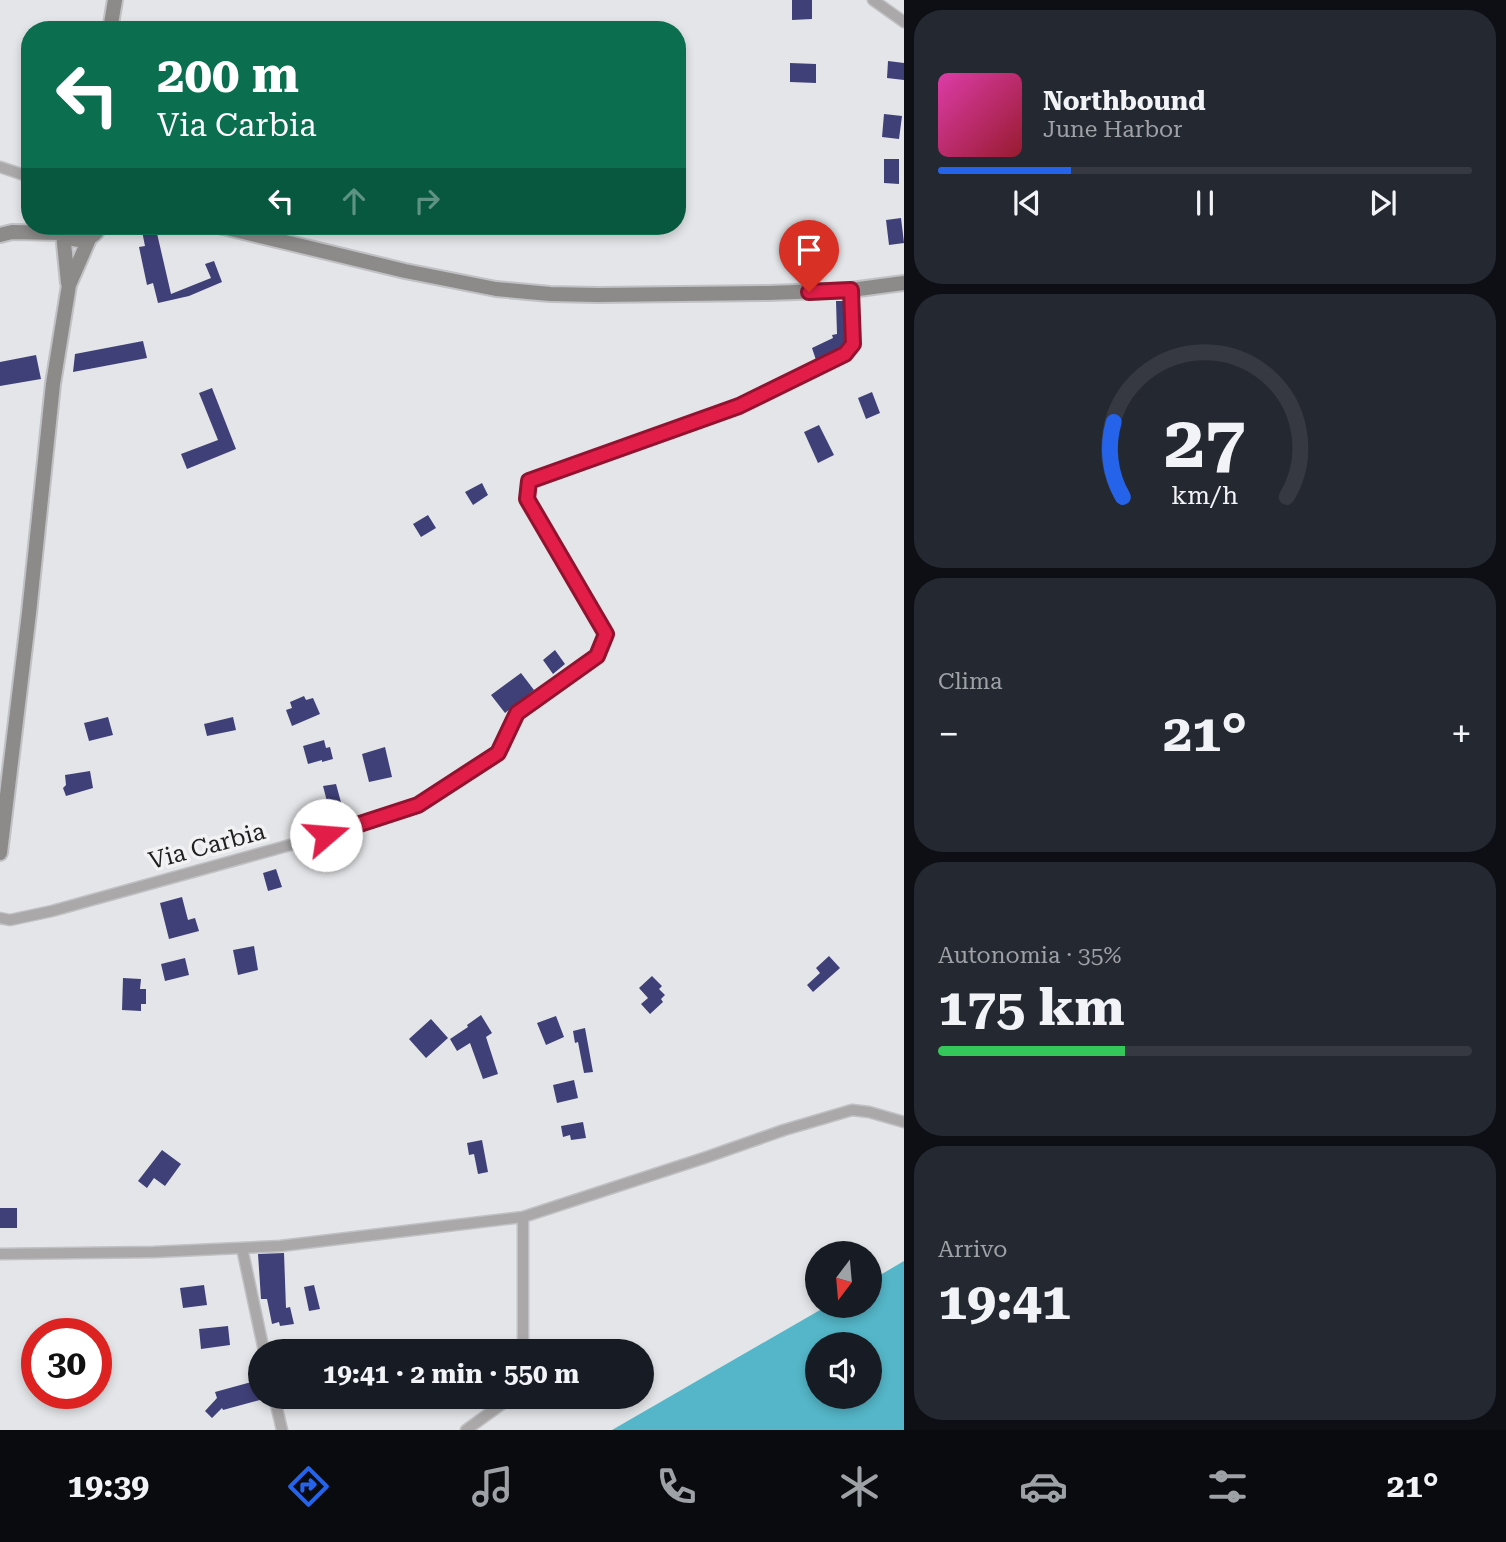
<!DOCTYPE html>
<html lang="it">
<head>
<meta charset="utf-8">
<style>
  :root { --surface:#171b24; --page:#242831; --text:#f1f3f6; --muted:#9ea1a6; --line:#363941; --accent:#2563eb }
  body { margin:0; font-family:"Roboto Serif",serif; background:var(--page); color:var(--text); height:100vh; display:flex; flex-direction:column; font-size:26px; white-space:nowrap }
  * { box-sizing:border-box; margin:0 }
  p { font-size:23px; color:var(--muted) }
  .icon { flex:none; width:38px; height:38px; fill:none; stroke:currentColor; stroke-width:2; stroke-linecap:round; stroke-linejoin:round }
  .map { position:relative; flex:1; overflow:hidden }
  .details { display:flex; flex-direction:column; gap:10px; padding:10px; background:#0d0f14; width:602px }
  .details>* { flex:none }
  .hud { position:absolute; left:21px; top:21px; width:665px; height:214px; border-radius:28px; box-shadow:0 4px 10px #0003; background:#0b6e4f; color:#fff; overflow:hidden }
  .needle { width:46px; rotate:196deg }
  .fabs { position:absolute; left:805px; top:1241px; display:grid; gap:14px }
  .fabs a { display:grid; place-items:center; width:77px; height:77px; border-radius:50%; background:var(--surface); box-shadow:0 4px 10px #0003; font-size:35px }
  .speed { position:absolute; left:21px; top:1318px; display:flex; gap:14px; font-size:35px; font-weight:700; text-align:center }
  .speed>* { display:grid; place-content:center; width:91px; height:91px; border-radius:50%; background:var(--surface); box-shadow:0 4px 10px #0003; line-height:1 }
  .speed .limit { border:10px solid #d22; background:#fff; color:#111 }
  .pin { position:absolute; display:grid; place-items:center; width:60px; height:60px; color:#fff; margin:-72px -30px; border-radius:50% 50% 50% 0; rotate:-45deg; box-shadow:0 0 7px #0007 }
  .pin .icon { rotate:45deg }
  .me { position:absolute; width:77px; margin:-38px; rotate:72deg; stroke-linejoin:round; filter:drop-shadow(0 0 5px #0008) }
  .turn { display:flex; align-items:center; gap:24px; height:147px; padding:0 21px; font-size:32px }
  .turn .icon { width:91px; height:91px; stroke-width:2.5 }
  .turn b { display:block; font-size:49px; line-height:60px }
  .lanes { display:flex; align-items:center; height:66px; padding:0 21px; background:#0003; justify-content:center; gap:35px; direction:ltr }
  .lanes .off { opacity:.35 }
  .big { font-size:52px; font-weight:700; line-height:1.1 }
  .details .card { flex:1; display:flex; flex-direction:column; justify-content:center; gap:10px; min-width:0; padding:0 24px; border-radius:28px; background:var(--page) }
  .details .dial { align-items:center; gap:0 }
  .dial svg { height:182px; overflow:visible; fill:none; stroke:var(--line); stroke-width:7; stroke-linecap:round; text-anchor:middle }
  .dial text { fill:var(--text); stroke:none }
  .song { display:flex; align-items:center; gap:21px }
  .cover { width:84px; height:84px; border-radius:10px; background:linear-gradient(135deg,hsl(320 70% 55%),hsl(350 70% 35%)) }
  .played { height:7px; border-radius:4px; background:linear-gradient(90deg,var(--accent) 25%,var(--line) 25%) }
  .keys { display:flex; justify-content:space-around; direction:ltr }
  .heat { display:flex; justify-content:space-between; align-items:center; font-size:38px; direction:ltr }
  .charge { height:10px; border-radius:5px; background:linear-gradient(90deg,#34c759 35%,var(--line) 0) }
  .trip { position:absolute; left:248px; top:1339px; width:406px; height:70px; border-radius:35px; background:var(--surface); box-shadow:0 4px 10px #0003; font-weight:700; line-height:70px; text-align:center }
  .tabs { display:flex; height:112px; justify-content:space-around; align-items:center; background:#090b0e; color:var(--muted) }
  .tabs .icon { width:49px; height:49px }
  .tabs .selected { color:var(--accent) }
  .tabs b { font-size:32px; color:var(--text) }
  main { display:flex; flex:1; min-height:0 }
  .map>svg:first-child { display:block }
  .water { fill:#54b6c8; fill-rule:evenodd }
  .building { fill:#404079 }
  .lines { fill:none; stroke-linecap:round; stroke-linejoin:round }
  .street-casing { stroke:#c0c1c4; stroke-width:13 }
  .secondary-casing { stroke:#c0c1c4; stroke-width:18 }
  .street { stroke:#aaa8a8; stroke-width:10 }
  .secondary { stroke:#8d8b8a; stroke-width:14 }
  .route-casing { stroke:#92132f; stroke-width:18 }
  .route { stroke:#e11d48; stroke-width:12 }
  .labels { text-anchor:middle; stroke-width:7; stroke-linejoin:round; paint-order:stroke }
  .street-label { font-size:24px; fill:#1e1e1f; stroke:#f2f2f5 }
</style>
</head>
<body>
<main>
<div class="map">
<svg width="904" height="1430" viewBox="0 0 904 1430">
  <rect width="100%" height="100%" fill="#e4e5e8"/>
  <!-- water -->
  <path class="water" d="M904 1261V1430H612L827 1306H870V1281ZM817 1344H870V1396H817Z"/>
  <!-- building -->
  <path class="building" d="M792 0H812V19L792 20Z
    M888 61 904 63V80L887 78Z
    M790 63 816 64V83L790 82Z
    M884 114 902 116 899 139 882 137Z
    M884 159H899V184L884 183Z
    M901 218 904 243 889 245 886 220Z
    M141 226 156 229 171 294 211 278 205 264 214 261 222 282 189 296 158 303 153 283 147 285 139 247 145 246Z
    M836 301H844L846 341 840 348 816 360 812 348 833 338 832 335 837 334Z
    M143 341 147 358 73 372 75 354Z
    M36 355 41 379 0 386V362Z
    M212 388 236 449 187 469 181 454 218 440 199 393Z
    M872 392 880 413 866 419 858 398Z
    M819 425 834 455 818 463 804 432Z
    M482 483 488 495 473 505 465 492Z
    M428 515 436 528 421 537 413 524Z
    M555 650 565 664 553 674 543 660Z
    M521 673 534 690 505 713 491 695Z
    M304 696 306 700 313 698 320 714 292 726 286 710 292 708 290 702Z
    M108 717 113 735 89 741 84 723Z
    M233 717 236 730 207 736 204 724Z
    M324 740 326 748 330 747 333 759 322 762V760L308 764 303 746Z
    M385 747 392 777 369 782 362 754Z
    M90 771 93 788 66 796 63 788 66 785 65 775Z
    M336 784 342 806 329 809 323 786Z
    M276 869 282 887 268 891 263 873Z
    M182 897 188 920 195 918 199 931 169 939 160 903Z
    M254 946 258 970 238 975 233 950Z
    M829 956 840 968 813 992 807 985 820 973 816 968Z
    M185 958 189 975 165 981 161 964Z
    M652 976 662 986 659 989 665 995 661 999 663 1002 650 1014 641 1004 648 998 639 988Z
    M123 978 141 979 140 989H146V1004H141V1011L122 1010Z
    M481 1015 492 1033 486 1037 498 1074 483 1079 470 1043 457 1051 450 1039 468 1027 467 1025Z
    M556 1016 564 1037 546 1045 537 1023Z
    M431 1019 448 1038 426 1058 409 1039Z
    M585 1028 593 1072 584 1073 578 1042 575 1043 573 1031Z
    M574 1080 578 1098 557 1103 553 1085Z
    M583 1122 586 1138 571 1140 570 1135 563 1137 561 1126Z
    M482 1140 488 1172 478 1174 474 1154 469 1155 467 1143Z
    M162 1150 181 1164 165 1186 154 1178 147 1188 138 1181Z
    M0 1208H17V1228H0Z
    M284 1253 286 1308 290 1307 294 1324 280 1326 279 1322 272 1324 267 1299H261L258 1254Z
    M204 1285 207 1305 183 1308 180 1288Z
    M314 1285 320 1309 309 1311 304 1287Z
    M228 1326 230 1345 201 1349 199 1329Z
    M255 1381 260 1400 223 1410 222 1408 212 1418 205 1411 217 1398 215 1392Z"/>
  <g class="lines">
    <!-- street casing -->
    <g class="street-casing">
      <path id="street" d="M873 0 904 22
        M0 167 30 177
        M0 918 10 920 52 911 326 835 418 805 498 753 517 713 597 656 606 634 527 499 529 481 739 406 845 354 854 344 851 290
        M523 1217V1351
        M242 1248 264 1351
        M0 1254 154 1252 280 1246 523 1217 704 1158 784 1130 852 1110 869 1112 904 1122
        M274 1396 282 1430
        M466 1430 513 1396"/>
    </g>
    <!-- secondary casing -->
    <g class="secondary-casing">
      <path id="secondary" d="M110 30 115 0
        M219 226 405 271 496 289 550 294 598 295 768 293 851 290 904 283
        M59 227C70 244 91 245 100 226
        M63 233 68 283
        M0 235 12 232 63 233
        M0 853 29 613 53 384 69 285 89 239"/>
    </g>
    <!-- street -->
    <use href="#street" class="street"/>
    <!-- secondary -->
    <use href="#secondary" class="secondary"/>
  </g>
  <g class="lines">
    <!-- route casing -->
    <g class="route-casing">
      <path id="route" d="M326 835 418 805 498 753 517 713 597 656 606 634 527 499 529 481 739 406 845 354 853 344 851 290 809 292"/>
    </g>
    <!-- route -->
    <use href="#route" class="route"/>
  </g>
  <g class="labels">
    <!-- street labels -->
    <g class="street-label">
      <text transform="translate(207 846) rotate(-15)" y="8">Via Carbia</text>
    </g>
  </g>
</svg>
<div class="fabs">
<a><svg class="needle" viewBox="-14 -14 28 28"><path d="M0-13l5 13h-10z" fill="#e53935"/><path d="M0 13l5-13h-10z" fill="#9ea1a6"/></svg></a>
<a><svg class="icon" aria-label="sound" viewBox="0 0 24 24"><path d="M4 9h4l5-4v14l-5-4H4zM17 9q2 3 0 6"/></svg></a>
</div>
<div class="speed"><div class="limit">30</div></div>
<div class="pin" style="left:809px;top:292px;background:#d93025"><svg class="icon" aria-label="arrive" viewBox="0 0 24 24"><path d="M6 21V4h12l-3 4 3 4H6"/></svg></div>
<svg class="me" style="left:326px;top:835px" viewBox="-20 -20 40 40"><circle r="19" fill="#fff"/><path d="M0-13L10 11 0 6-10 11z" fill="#e11d48"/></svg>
<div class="trip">19:41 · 2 min · 550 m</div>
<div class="hud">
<div class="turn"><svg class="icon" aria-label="left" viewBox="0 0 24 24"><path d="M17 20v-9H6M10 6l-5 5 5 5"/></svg><div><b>200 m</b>Via Carbia</div></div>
<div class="lanes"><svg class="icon" aria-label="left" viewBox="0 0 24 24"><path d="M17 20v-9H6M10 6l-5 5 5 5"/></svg><svg class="icon off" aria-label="ahead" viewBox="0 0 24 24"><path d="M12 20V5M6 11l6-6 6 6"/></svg><svg class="icon off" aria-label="right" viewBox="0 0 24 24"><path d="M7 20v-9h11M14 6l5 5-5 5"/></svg></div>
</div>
</div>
<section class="details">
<div class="card">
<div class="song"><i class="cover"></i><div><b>Northbound</b><p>June Harbor</p></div></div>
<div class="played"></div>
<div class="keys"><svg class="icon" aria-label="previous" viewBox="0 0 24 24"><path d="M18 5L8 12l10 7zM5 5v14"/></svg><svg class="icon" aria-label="pause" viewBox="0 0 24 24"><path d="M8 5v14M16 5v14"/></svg><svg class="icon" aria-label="next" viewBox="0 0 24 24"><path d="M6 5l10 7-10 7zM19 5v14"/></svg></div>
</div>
<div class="card dial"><svg viewBox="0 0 100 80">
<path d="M14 69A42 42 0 1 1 86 69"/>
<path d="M14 69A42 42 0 0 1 10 36" stroke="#2563eb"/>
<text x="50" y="56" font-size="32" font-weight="700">27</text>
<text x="50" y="72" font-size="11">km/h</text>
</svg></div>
<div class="card"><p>Clima</p>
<div class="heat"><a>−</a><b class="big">21°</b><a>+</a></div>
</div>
<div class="card"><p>Autonomia · 35%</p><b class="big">175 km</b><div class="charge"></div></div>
<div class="card"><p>Arrivo</p><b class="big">19:41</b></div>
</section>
</main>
<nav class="tabs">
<b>19:39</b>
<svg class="icon selected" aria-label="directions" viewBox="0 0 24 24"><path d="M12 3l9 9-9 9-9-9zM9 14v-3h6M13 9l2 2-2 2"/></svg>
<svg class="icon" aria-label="music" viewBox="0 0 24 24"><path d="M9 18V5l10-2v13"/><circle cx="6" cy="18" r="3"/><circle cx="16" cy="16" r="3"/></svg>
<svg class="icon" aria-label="phone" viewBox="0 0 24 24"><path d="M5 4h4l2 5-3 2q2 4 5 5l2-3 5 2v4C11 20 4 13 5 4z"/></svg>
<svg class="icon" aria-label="climate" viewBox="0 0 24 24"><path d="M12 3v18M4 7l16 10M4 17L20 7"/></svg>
<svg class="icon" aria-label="car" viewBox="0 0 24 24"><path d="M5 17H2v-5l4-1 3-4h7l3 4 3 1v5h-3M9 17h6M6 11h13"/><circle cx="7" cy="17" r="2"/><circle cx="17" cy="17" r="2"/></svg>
<svg class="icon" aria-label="filters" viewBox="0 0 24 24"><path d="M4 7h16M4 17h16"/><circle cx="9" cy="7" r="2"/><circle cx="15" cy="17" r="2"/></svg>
<b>21°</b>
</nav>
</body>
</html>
